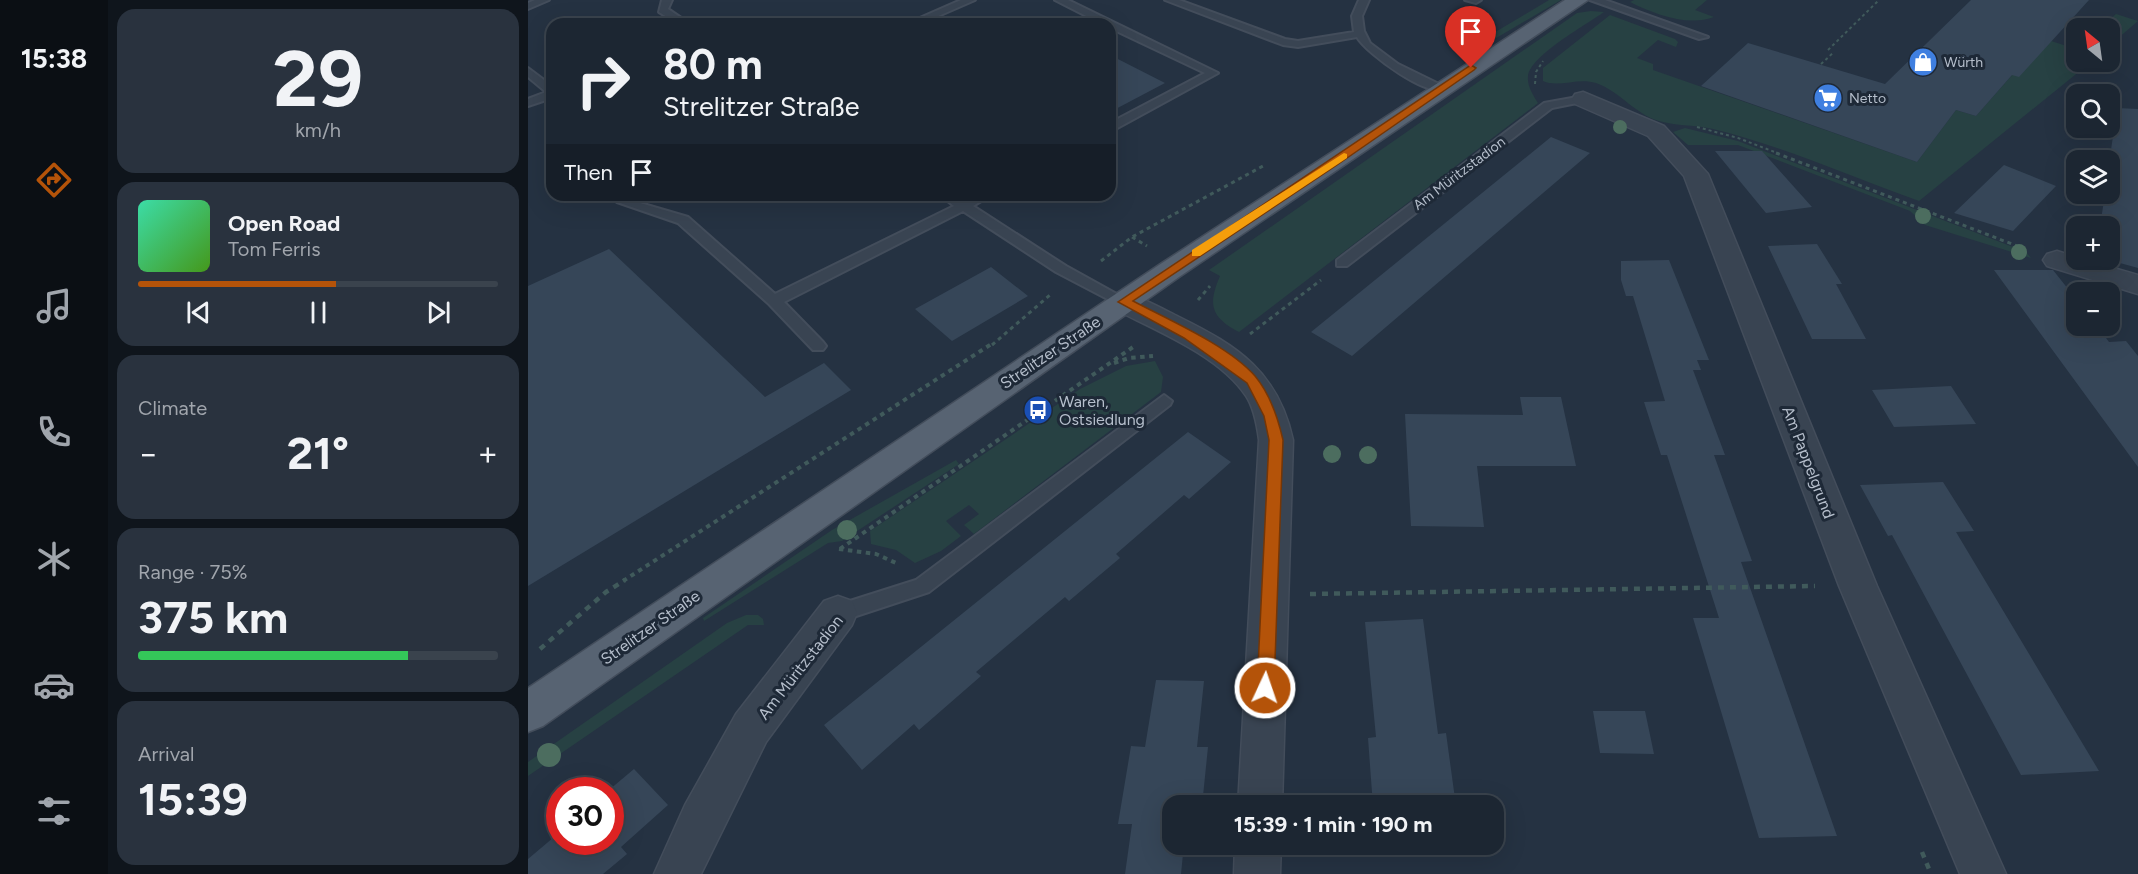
<!DOCTYPE html>
<html lang="en">
<head>
<meta charset="utf-8">
<style>
  :root { --surface:#1c2632; --page:#29323e; --text:#f1f3f6; --muted:#a0a5ac; --line:#3a434d; --accent:#b45309 }
  body { margin:0; font-family:Figtree,sans-serif; background:var(--page); color:var(--text); height:100vh; display:flex; flex-direction:column; font-size:22px; white-space:nowrap }
  * { box-sizing:border-box; margin:0 }
  p { font-size:20px; color:var(--muted) }
  .icon { flex:none; width:33px; height:33px; fill:none; stroke:currentColor; stroke-width:2; stroke-linecap:round; stroke-linejoin:round }
  .map { position:relative; flex:1; overflow:hidden }
  .side { display:flex; flex-direction:column; gap:9px; padding:9px; background:#0f151c; width:420px }
  .side>* { flex:none }
  .guide { position:absolute; left:18px; top:18px; width:570px; height:183px; border-radius:18px; box-shadow:0 6px 24px #0002,0 0 0 2px var(--line); background:#1c2632; color:var(--text); overflow:hidden }
  .needle { width:39px; rotate:331deg }
  .controls { position:absolute; left:1538px; top:18px; display:grid; gap:12px }
  .controls a { display:grid; place-items:center; width:54px; height:54px; border-radius:12px; background:var(--surface); box-shadow:0 6px 24px #0002,0 0 0 2px var(--line); font-size:30px }
  .speed { position:absolute; left:18px; top:777px; display:flex; gap:12px; font-size:30px; font-weight:700; text-align:center }
  .speed>* { display:grid; place-content:center; width:78px; height:78px; border-radius:50%; background:var(--surface); box-shadow:0 6px 24px #0002,0 0 0 2px var(--line); line-height:1 }
  .speed .limit { border:9px solid #d22; background:#fff; color:#111 }
  .pin { position:absolute; display:grid; place-items:center; width:51px; height:51px; color:#fff; margin:-62px -26px; border-radius:50% 50% 50% 0; rotate:-45deg; box-shadow:0 0 6px #0007 }
  .pin .icon { rotate:45deg }
  .me { position:absolute; width:66px; margin:-33px; rotate:3deg; stroke-linejoin:round; filter:drop-shadow(0 0 4px #0008) }
  .turn { display:flex; align-items:center; gap:21px; height:126px; padding:0 18px; font-size:27px }
  .turn .icon { width:78px; height:78px; stroke-width:2.5 }
  .turn b { display:block; font-size:42px; line-height:51px }
  .then { display:flex; align-items:center; height:57px; padding:0 18px; background:#0003; gap:12px; font-size:22px }
  .big { font-size:45px; font-weight:700; line-height:1.1 }
  .side .card { flex:1; display:flex; flex-direction:column; justify-content:center; gap:9px; min-width:0; padding:0 21px; border-radius:18px; background:var(--page) }
  .side .dial { align-items:center; gap:0 }
  .dial b { font-size:78px; line-height:1 }
  .song { display:flex; align-items:center; gap:18px }
  .cover { width:72px; height:72px; border-radius:9px; background:linear-gradient(135deg,hsl(160 70% 55%),hsl(100 70% 35%)) }
  .played { height:6px; border-radius:3px; background:linear-gradient(90deg,var(--accent) 55%,var(--line) 55%) }
  .keys { display:flex; justify-content:space-around; direction:ltr }
  .heat { display:flex; justify-content:space-between; align-items:center; font-size:33px; direction:ltr }
  .charge { height:9px; border-radius:4px; background:linear-gradient(90deg,#34c759 75%,var(--line) 0) }
  .trip { position:absolute; left:634px; top:795px; width:342px; height:60px; border-radius:18px; background:var(--surface); box-shadow:0 6px 24px #0002,0 0 0 2px var(--line); font-weight:700; line-height:60px; text-align:center }
  main { display:flex; flex:1; min-height:0 }
  .tabs { display:flex; flex-direction:column; width:108px; justify-content:space-around; align-items:center; background:#0b0f14; color:var(--muted) }
  .tabs .icon { width:42px; height:42px }
  .tabs .current { color:var(--accent) }
  .tabs b { font-size:27px; color:var(--text) }
  .map>svg:first-child { display:block }
  .green { fill:#274143 }
  .building { fill:#364658 }
  .lines { fill:none; stroke-linecap:round; stroke-linejoin:round }
  .lane-casing { stroke:#434d5b; stroke-width:4 }
  .street-casing { stroke:#434d5b; stroke-width:3 }
  .primary-casing { stroke:#434d5b; stroke-width:3 }
  .path-far3 { stroke:#405a5b; stroke-width:2; stroke-dasharray:3 3; stroke-linecap:butt }
  .path-far2 { stroke:#405a5b; stroke-width:3; stroke-dasharray:4 4; stroke-linecap:butt }
  .path-far1 { stroke:#405a5b; stroke-width:4; stroke-dasharray:4.5 4.5; stroke-linecap:butt }
  .path { stroke:#405a5b; stroke-width:4.5; stroke-dasharray:6 6; stroke-linecap:butt }
  .lane { fill:#394452; fill-rule:evenodd }
  .street { fill:#394452; fill-rule:evenodd }
  .primary { fill:#576372; fill-rule:evenodd }
  .tree { fill:#4c6d5f }
  .route { fill:#b45309; stroke:#753606; stroke-width:1.5 }
  .slow { fill:#f59e0b }
  .labels { text-anchor:middle; stroke-width:6; stroke-linejoin:round; paint-order:stroke }
  .far-poi-label { font-size:14px; fill:#b6bfcc; stroke:#1e2937; text-anchor:start }
  .far-street-label { font-size:14px; fill:#b6bfcc; stroke:#1e2937 }
  .street-label { font-size:16px; fill:#b6bfcc; stroke:#1e2937 }
  .poi-label { font-size:16px; fill:#b6bfcc; stroke:#1e2937; text-anchor:start }
</style>
</head>
<body>
<main>
<nav class="tabs">
<b>15:38</b>
<svg class="icon current" aria-label="directions" viewBox="0 0 24 24"><path d="M12 3l9 9-9 9-9-9zM9 14v-3h6M13 9l2 2-2 2"/></svg>
<svg class="icon" aria-label="music" viewBox="0 0 24 24"><path d="M9 18V5l10-2v13"/><circle cx="6" cy="18" r="3"/><circle cx="16" cy="16" r="3"/></svg>
<svg class="icon" aria-label="phone" viewBox="0 0 24 24"><path d="M5 4h4l2 5-3 2q2 4 5 5l2-3 5 2v4C11 20 4 13 5 4z"/></svg>
<svg class="icon" aria-label="climate" viewBox="0 0 24 24"><path d="M12 3v18M4 7l16 10M4 17L20 7"/></svg>
<svg class="icon" aria-label="car" viewBox="0 0 24 24"><path d="M5 17H2v-5l4-1 3-4h7l3 4 3 1v5h-3M9 17h6M6 11h13"/><circle cx="7" cy="17" r="2"/><circle cx="17" cy="17" r="2"/></svg>
<svg class="icon" aria-label="filters" viewBox="0 0 24 24"><path d="M4 7h16M4 17h16"/><circle cx="9" cy="7" r="2"/><circle cx="15" cy="17" r="2"/></svg>
</nav>
<section class="side">
<div class="card dial"><b>29</b><p>km/h</p></div>
<div class="card">
<div class="song"><i class="cover"></i><div><b>Open Road</b><p>Tom Ferris</p></div></div>
<div class="played"></div>
<div class="keys"><svg class="icon" aria-label="previous" viewBox="0 0 24 24"><path d="M18 5L8 12l10 7zM5 5v14"/></svg><svg class="icon" aria-label="pause" viewBox="0 0 24 24"><path d="M8 5v14M16 5v14"/></svg><svg class="icon" aria-label="next" viewBox="0 0 24 24"><path d="M6 5l10 7-10 7zM19 5v14"/></svg></div>
</div>
<div class="card"><p>Climate</p>
<div class="heat"><a>−</a><b class="big">21°</b><a>+</a></div>
</div>
<div class="card"><p>Range · 75%</p><b class="big">375 km</b><div class="charge"></div></div>
<div class="card"><p>Arrival</p><b class="big">15:39</b></div>
</section>
<div class="map">
<svg width="1610" height="874" viewBox="0 0 1610 874">
  <rect width="100%" height="100%" fill="#253242"/>
  <!-- green -->
  <path class="green" d="M1021 0H1033L958 44 927 56Z
    M1106 0H1179L1167 10 1186 17C1160 27 1126 14 1102 2Z
    M1063 11 1076 12C1058 25 1003 55 1000 76 999 86 1005 95 1010 103L711 332C682 317 680 304 692 276L681 270 1049 13Z
    M1588 14 1610 21 1581 46V28H1572Z
    M1082 15 1147 39 1150 42 1148 47 1130 40 1109 58 1125 64V70L1389 162 1428 110 1448 116 1484 75 1523 41 1548 49V62H1563L1391 201C1323 177 1255 146 1185 129 1168 125 1151 126 1135 122 1109 117 1092 91 1068 83 1050 77 1031 88 1015 81V68Z
    M1157 128 1210 141 1498 252 1503 258 1397 225 1382 211 1210 145H1160L1145 132Z
    M627 361 635 377 633 392 446 534 436 525 451 514 441 505 418 521 433 536 413 551 387 563 368 550 343 544 342 531 552 389 598 366Z
    M428 460 431 464 314 541 300 543 176 621 175 618 304 530Z
    M218 615H230L235 619 236 625H220L0 776V762L199 623Z"/>
  <!-- building -->
  <path class="building" d="M1443 0H1561L1491 77 1484 75 1448 116 1428 110 1389 162 1173 86 1220 43 1357 84Z
    M582 55 637 83 582 112Z
    M1589 108 1610 109V268L1581 260V226H1572L1577 194H1581V164Z
    M1023 137 1062 153 824 356 783 332Z
    M1187 151H1234L1284 207 1238 213Z
    M1476 165 1528 186 1485 231 1426 213Z
    M1289 244 1314 284H1308L1338 339H1284L1240 246Z
    M81 249 237 397 296 363 323 390 0 586V286Z
    M1141 260 1181 360H1169L1173 370H1165L1197 455H1186L1224 561 1213 562 1309 836 1231 838 1165 618H1191L1139 455H1133L1116 402 1137 401 1105 296H1098L1093 280V261Z
    M463 267 500 296 424 341 387 309Z
    M1466 270H1525L1548 299V326H1569L1581 342 1598 341 1610 356V467Z
    M1423 386 1448 424 1366 427 1344 390Z
    M992 397H1033L1048 466H949L956 527 883 526 877 414 995 415Z
    M660 432 703 462 661 499 656 495 588 554 592 558 541 601 537 597 448 672 453 676 391 730 386 724 334 770 296 725Z
    M1415 482 1446 531 1428 532 1571 771 1493 775 1364 535 1360 536 1332 485Z
    M895 619 910 734 918 733 928 806H845L840 738 848 737 837 622Z
    M628 680 676 681 669 747H680L674 806H645V844H656L653 874H597L604 824H590L603 746 617 747Z
    M1065 711H1117L1126 754 1072 753Z
    M106 769 140 805 93 847 99 854 75 874H0V859L32 832V842H82L81 790Z"/>
  <g class="lines">
    <!-- lane casing -->
    <g class="lane-casing">
      <path id="lane" d="M7 0H21L0 9V3Z
        M134 0H144L140 9 162 24H150L131 12Z
        M433 0H447L392 24H378Z
        M527 0H540L690 73 582 132V123L677 73 582 28V24H574Z
        M637 0H651L757 39 770 41 826 32 824 16 831 0H841L834 16 836 31 842 43 870 64 919 88C903 101 838 53 829 37L770 47 755 45Z
        M937 0H953L948 3Z
        M1062 0H1077L1180 37 1171 39Z
        M0 68 24 86V98L0 106V99L18 92 0 77Z
        M1055 96 1059 97V101L1024 108 819 266H809V260L1016 103Z
        M412 195H427L436 201 447 195H463L445 206 538 266 603 302 596 307 591 305 528 272 435 211 256 302 295 342 298 346 295 350H285L241 304 150 223 89 202 95 198 160 217 247 294 426 206Z
        M636 395 644 401 642 405 401 592 310 622 303 619 300 613 303 607 388 580Z"/>
    </g>
    <!-- street casing -->
    <g class="street-casing">
      <path id="street" d="M1055 92 1136 126 1180 174 1349 586 1478 874H1432L1311 586 1156 176 1120 136 1047 104 1044 99 1047 94Z
        M1529 251 1548 257V260H1558L1610 275V294L1519 266 1515 260 1519 254Z
        M596 292C615 298 633 308 651 317 710 346 750 372 765 440L754 806H710L731 440C729 425 726 408 718 396 692 356 627 330 586 309L582 302 586 295Z
        M310 596 324 601 329 613 324 625 238 742 173 874H126L157 805 208 714 296 601Z
        M707 844H753L752 874H706Z"/>
    </g>
    <!-- primary casing -->
    <g class="primary-casing">
      <path id="primary" d="M1037 0H1060L651 277 15 726 0 732V688L631 265Z"/>
    </g>
    <!-- path-far3 -->
    <path class="path-far3" d="M1300 50 1350 1
      M1293 64 1306 52
      M1007 84 1008 72 1015 61
      M1169 127 1210 138 1252 154"/>
    <!-- path-far2 -->
    <path class="path-far2" d="M1248 153 1497 249
      M604 237 619 246
      M573 261 604 237 735 166
      M670 300 682 286
      M722 334 793 280
      M464 345 522 295"/>
    <!-- path-far1 -->
    <path class="path-far1" d="M586 363 601 358 625 356
      M311 549 348 554 368 563
      M312 549 608 345
      M95 581 465 343"/>
    <!-- path -->
    <path class="path" d="M782 594 1287 586
      M12 649 78 592 97 580
      M1394 852 1403 874"/>
    <!-- lane -->
    <use href="#lane" class="lane"/>
    <!-- street -->
    <use href="#street" class="street"/>
    <!-- primary -->
    <use href="#primary" class="primary"/>
  </g>
  <!-- trees -->
  <g class="tree">
    <circle cx="1092" cy="127" r="7"/>
    <circle cx="1395" cy="216" r="8"/>
    <circle cx="1491" cy="252" r="8"/>
    <circle cx="804" cy="454" r="9"/>
    <circle cx="840" cy="455" r="9"/>
    <circle cx="319" cy="530" r="10"/>
    <circle cx="21" cy="755" r="12"/>
  </g>
  <!-- route -->
  <path class="route" d="M943 65 948 68 946 70 809 165 605 301C641 320 701 346 727 376 742 394 750 418 755 440L746 688 743 694 737 696 731 694 729 688 741 440 736 416 719 383 656 338 590 302Z"/>
  <!-- slow -->
  <path class="slow" d="M816 153 819 154V158L672 256H664V250Z"/>
  <!-- icons -->
  <defs>
    <g id="shop-disc" transform="scale(1.5)"><circle r="9.5" fill="#3f7fe0" stroke="#1e2937"/><path d="M-5-2.5h2.3a2.7 3.5 0 0 1 5.4 0H5L5.5 6h-11ZM-1.5-2.5h3a1.5 2.3 0 0 0-3 0Z" fill="#fff"/></g>
    <g id="supermarket-disc" transform="scale(1.5)"><circle r="9.5" fill="#3f7fe0" stroke="#1e2937"/><path d="M-6-5.5h2.5l.6 2H6L4.5 2H-2.5L-4.4-4H-6ZM-1.5 3.2a1.3 1.3 0 1 0 .1 0ZM3 3.2a1.3 1.3 0 1 0 .1 0Z" fill="#fff"/></g>
    <g id="bus-disc" transform="scale(1.5)"><circle r="9.5" fill="#1a4fb4" stroke="#1e2937"/><path d="M-5-6H5V4H4V6H2V4H-2V6H-4V4H-5ZM-3.5-4V0h7V-4ZM-3.5 1.2v1.5H-2V1.2ZM2 1.2v1.5H3.5V1.2Z" fill="#fff"/></g>
  </defs>
  <g fill-rule="evenodd">
    <use href="#shop-disc" x="1395" y="62"/>
    <use href="#supermarket-disc" x="1300" y="98"/>
    <use href="#bus-disc" x="510" y="410"/>
  </g>
  <g class="labels">
    <!-- far-poi labels -->
    <g class="far-poi-label">
      <text x="1416" y="67">Würth</text>
      <text x="1321" y="103">Netto</text>
    </g>
    <!-- far-street labels -->
    <g class="far-street-label">
      <text transform="translate(931 173) rotate(-37)" y="5">Am Müritzstadion</text>
    </g>
    <!-- street labels -->
    <g class="street-label">
      <text transform="translate(522 352) rotate(-34)" y="6">Strelitzer Straße</text>
      <text transform="translate(1281 462) rotate(69)" y="6">Am Pappelgrund</text>
      <text transform="translate(122 627) rotate(-35)" y="6">Strelitzer Straße</text>
      <text transform="translate(272 667) rotate(-52)" y="6">Am Müritzstadion</text>
    </g>
    <!-- poi labels -->
    <g class="poi-label">
      <text x="531" y="407">Waren,<tspan x="531" dy="18">Ostsiedlung</tspan></text>
    </g>
  </g>
</svg>
<div class="controls">
<a><svg class="needle" viewBox="-14 -14 28 28"><path d="M0-13l5 13h-10z" fill="#e53935"/><path d="M0 13l5-13h-10z" fill="#a0a5ac"/></svg></a>
<a><svg class="icon" aria-label="search" viewBox="0 0 24 24"><circle cx="10" cy="10" r="6"/><path d="M15 15l6 6"/></svg></a>
<a><svg class="icon" aria-label="layers" viewBox="0 0 24 24"><path d="M12 4l9 5-9 5-9-5zM3 14l9 5 9-5"/></svg></a>
<a>+</a>
<a>−</a>
</div>
<div class="speed"><div class="limit">30</div></div>
<div class="pin" style="left:943px;top:68px;background:#d93025"><svg class="icon" aria-label="arrive" viewBox="0 0 24 24"><path d="M6 21V4h12l-3 4 3 4H6"/></svg></div>
<svg class="me" style="left:737px;top:688px" viewBox="-20 -20 40 40"><circle r="17" fill="#b45309" stroke="#fff" stroke-width="3"/><path d="M0-11L8 9 0 5-8 9z" fill="#fff"/></svg>
<div class="trip">15:39 · 1 min · 190 m</div>
<div class="guide">
<div class="turn"><svg class="icon" aria-label="right" viewBox="0 0 24 24"><path d="M7 20v-9h11M14 6l5 5-5 5"/></svg><div><b>80 m</b>Strelitzer Straße</div></div>
<div class="then">Then<svg class="icon" aria-label="arrive" viewBox="0 0 24 24"><path d="M6 21V4h12l-3 4 3 4H6"/></svg></div>
</div>
</div>
</main>
</body>
</html>
